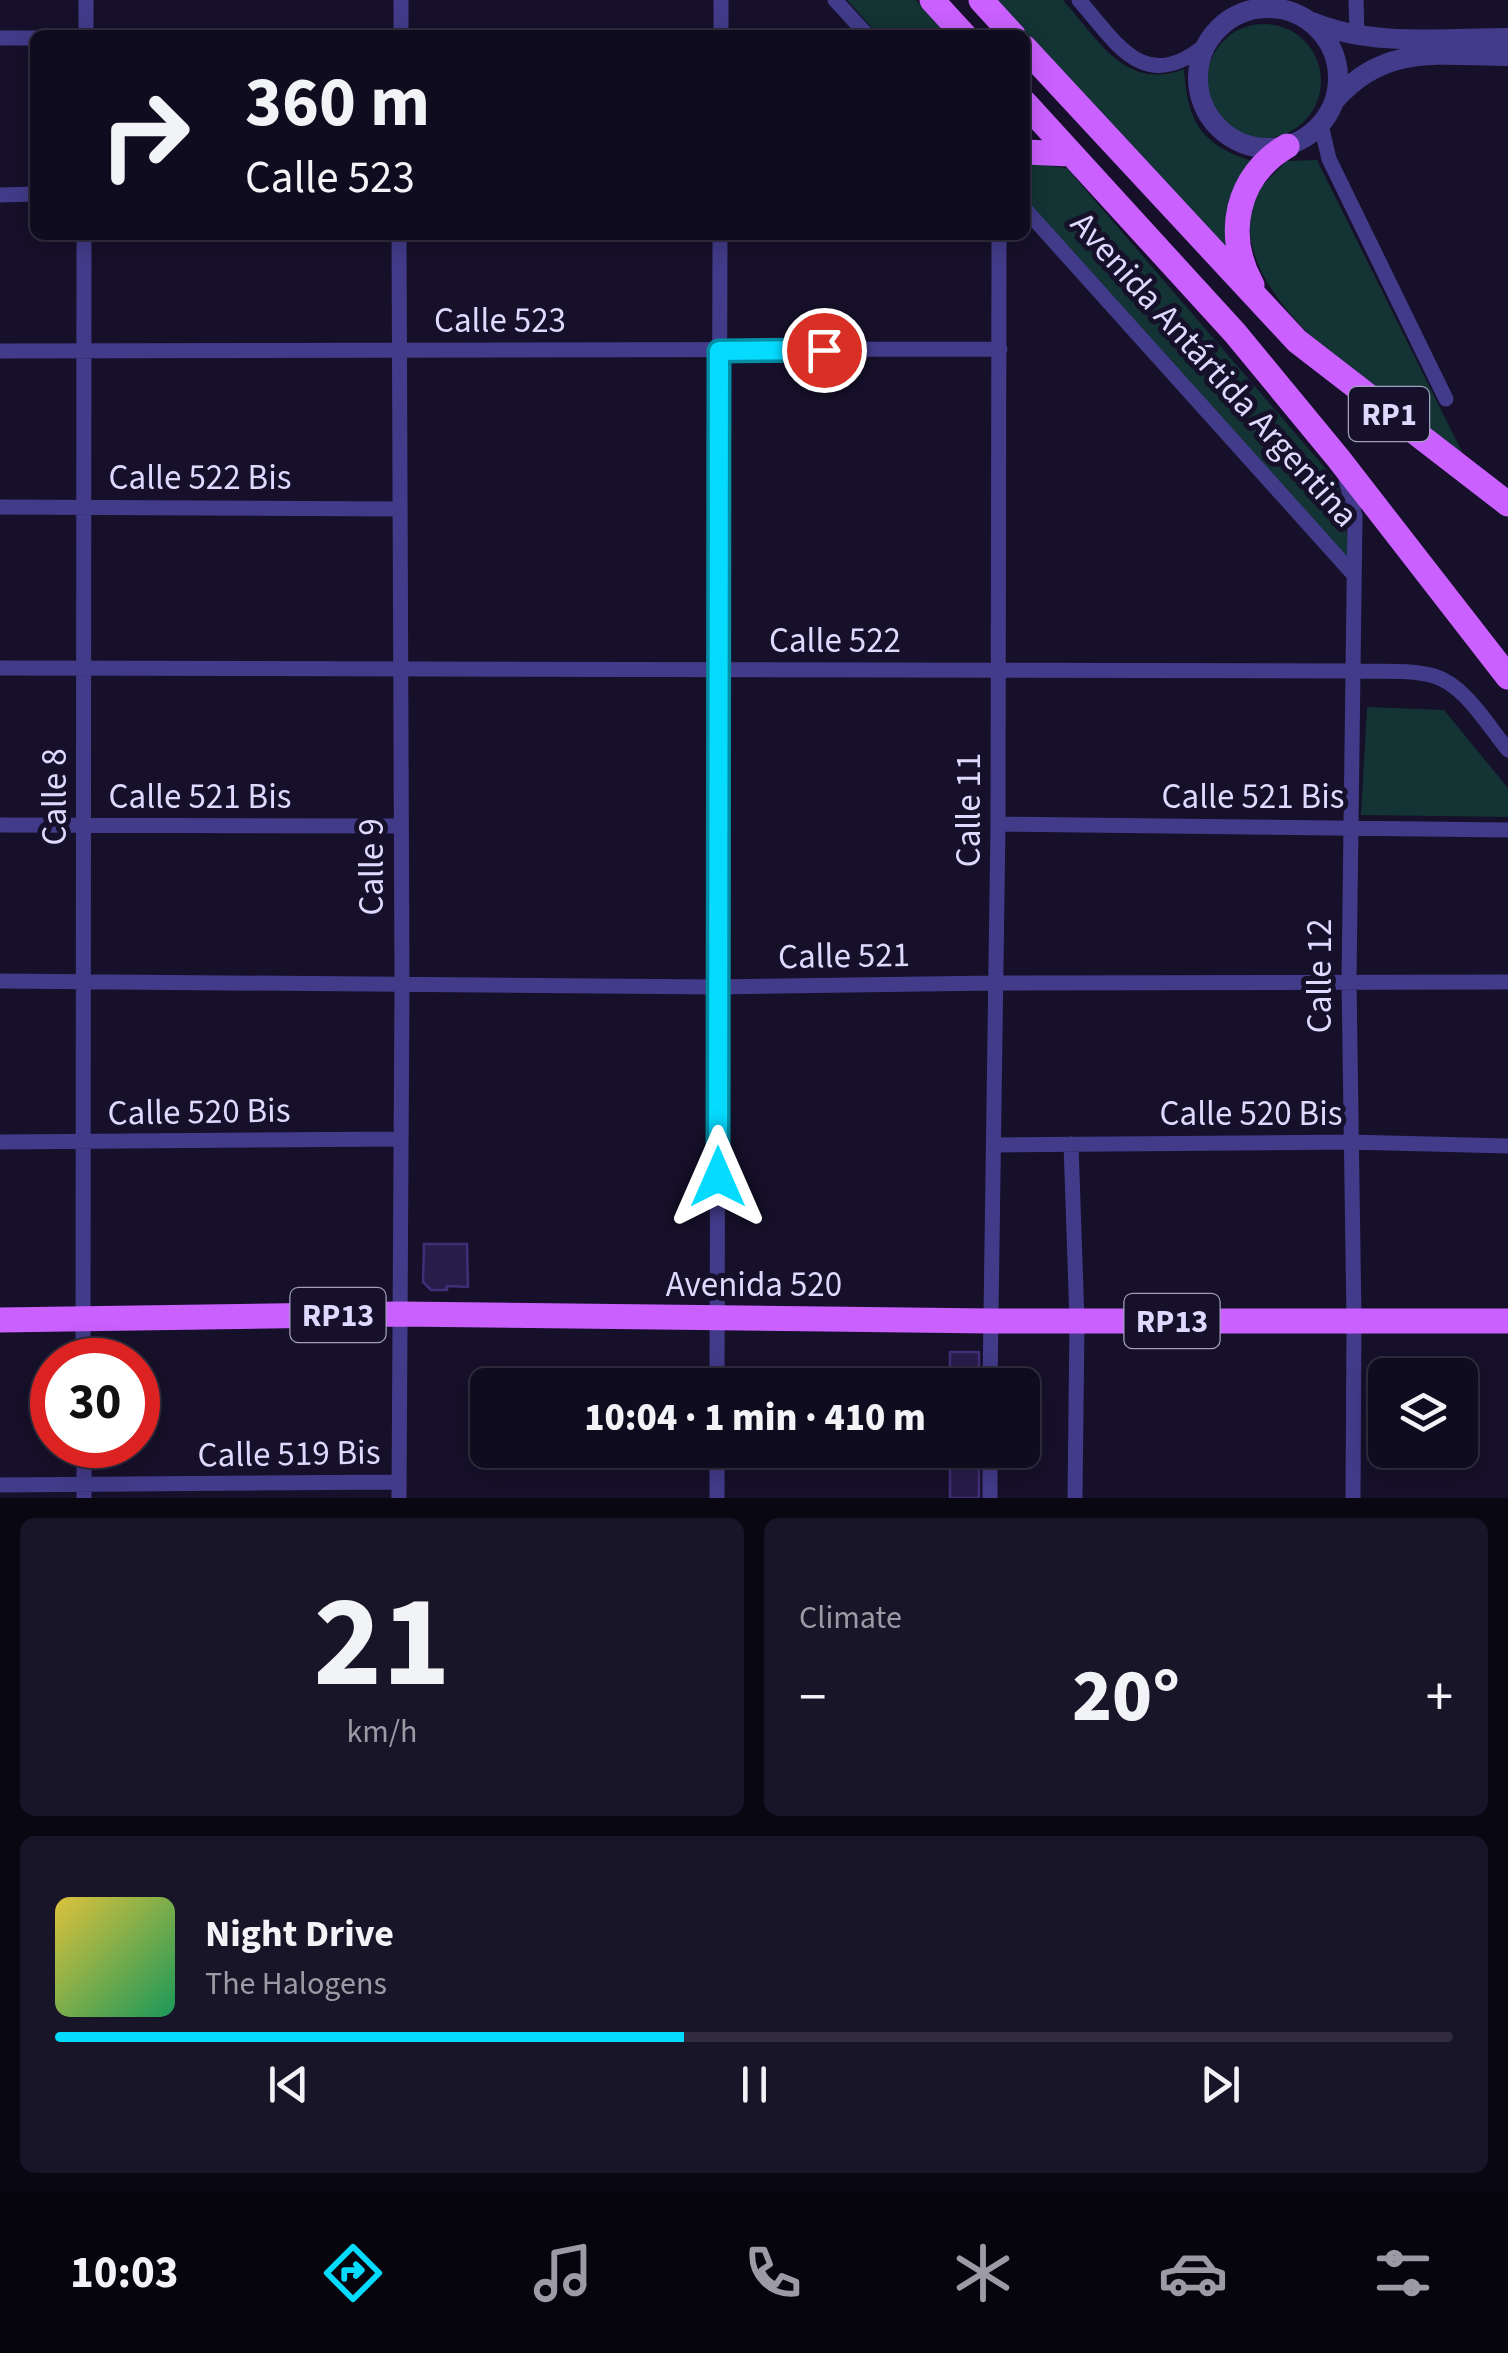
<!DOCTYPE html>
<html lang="en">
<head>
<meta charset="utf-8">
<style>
  :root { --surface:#100c20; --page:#191529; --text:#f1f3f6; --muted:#9c9ba5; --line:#302c3e; --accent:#05dbff }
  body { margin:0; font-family:"Source Sans 3",sans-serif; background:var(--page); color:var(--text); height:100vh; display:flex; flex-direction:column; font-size:38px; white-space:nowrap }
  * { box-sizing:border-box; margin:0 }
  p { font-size:32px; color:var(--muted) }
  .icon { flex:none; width:55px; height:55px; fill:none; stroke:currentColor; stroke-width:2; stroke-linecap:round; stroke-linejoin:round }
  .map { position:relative; height:1498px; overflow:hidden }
  .drawer { display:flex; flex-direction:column; gap:20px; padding:20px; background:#090712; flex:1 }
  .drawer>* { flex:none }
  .hud { position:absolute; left:30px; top:30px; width:1000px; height:210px; border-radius:15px; box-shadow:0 5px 25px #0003,0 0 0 2px var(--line); background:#100c20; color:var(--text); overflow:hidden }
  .controls { position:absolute; left:1368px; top:1358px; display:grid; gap:20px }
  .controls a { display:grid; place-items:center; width:110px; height:110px; border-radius:15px; background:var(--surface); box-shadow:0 5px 25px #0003,0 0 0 2px var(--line); font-size:50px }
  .speed { position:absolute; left:30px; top:1338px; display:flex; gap:20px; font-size:50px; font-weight:700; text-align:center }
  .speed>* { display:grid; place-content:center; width:130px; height:130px; border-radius:50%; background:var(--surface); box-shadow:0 5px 25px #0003,0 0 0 2px var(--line); line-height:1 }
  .speed .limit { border:15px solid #d22; background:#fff; color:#111 }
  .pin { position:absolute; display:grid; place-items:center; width:85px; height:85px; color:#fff; margin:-42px; border:5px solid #fff; border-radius:50%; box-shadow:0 2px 10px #0007 }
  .me { position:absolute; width:110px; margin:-55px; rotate:0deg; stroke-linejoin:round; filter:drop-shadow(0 0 8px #0008) }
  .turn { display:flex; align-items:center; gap:35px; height:210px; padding:0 50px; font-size:45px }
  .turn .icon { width:130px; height:130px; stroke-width:2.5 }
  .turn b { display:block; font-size:70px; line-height:85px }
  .big { font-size:75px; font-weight:800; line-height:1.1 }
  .drawer .widget { flex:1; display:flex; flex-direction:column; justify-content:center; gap:15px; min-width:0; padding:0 35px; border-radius:15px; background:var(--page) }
  .drawer .dial { align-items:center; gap:0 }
  .dial b { font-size:130px; line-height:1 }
  .song { display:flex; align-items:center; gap:30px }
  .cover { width:120px; height:120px; border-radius:15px; background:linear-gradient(135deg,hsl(50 70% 55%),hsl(150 70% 35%)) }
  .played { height:10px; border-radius:5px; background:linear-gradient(90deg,var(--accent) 45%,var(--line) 45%) }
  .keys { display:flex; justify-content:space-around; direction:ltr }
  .heat { display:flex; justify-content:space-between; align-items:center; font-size:55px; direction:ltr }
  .drawer .tiles { flex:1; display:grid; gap:20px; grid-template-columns:1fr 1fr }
  .widget:last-child { grid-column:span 2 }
  .trip { position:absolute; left:470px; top:1368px; width:570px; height:100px; border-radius:15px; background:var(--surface); box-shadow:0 5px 25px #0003,0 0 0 2px var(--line); font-weight:800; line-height:100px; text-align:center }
  .tab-bar { display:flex; height:160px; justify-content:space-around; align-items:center; background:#06050d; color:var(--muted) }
  .tab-bar .icon { width:70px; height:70px }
  .tab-bar .current { color:var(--accent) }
  .tab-bar b { font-size:45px; color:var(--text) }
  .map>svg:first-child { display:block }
  .green { fill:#133334 }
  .building { fill:#281c4b; stroke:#402e77; stroke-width:2.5 }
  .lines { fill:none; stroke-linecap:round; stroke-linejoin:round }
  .minor { stroke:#423b89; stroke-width:15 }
  .tertiary { stroke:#423b89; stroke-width:20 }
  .primary { stroke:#ca60ff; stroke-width:25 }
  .route-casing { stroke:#038ea6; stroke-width:25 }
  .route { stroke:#05dbff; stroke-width:18 }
  .labels { text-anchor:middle; stroke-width:10; stroke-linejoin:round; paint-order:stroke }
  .shield { fill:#16102a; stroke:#a39dbf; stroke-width:2.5 }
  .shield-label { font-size:32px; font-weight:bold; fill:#dfd9ff }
  .street-label { font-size:35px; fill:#dfd9ff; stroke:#16102a }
</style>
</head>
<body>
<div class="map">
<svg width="1508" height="1498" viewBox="0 0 1508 1498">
  <rect width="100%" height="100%" fill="#16102a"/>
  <!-- green -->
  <path class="green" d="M847 0H916L948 35H878Z
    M996 0H1063C1098 39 1125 92 1184 69 1188 125 1202 145 1255 162 1223 199 1226 217 1234 264Z
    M1207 81a57 57 0 1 1 114 0a57 57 0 1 1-114 0Z
    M1317 160 1463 454C1398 405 1214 296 1256 196 1261 184 1277 172 1286 161Z
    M1025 163 1067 168 1338 483 1354 575 1025 200Z
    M1367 707 1444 710 1508 788V817L1361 815Z"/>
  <!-- building -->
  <path class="building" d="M424 1244H467L468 1287 447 1286V1290H431L423 1282Z
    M950 1352H979V1385H950Z
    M738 1373 785 1375V1385H738Z
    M950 1450H979V1498H950Z"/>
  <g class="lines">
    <!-- minor -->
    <path class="minor" d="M86 0V35
      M401 0V35
      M835 0 867 35
      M1079 0C1117 44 1144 94 1204 46
      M1356 0 1357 34
      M721 35V0
      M0 38H35
      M1321 125 1329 159 1446 399
      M0 195 35 194
      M1025 209 1354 575
      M0 351 1000 349
      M1346 480 1355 516 1349 981 1354 1320 1353 1498
      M0 507 400 509
      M0 668 1354 671C1379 672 1411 669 1434 676 1465 685 1488 726 1508 750
      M998 824 1508 830
      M0 825 400 826
      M0 981 718 987 995 983 1508 982
      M0 1142 399 1139
      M1071 1144 1077 1321 1075 1498
      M994 1145 1349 1142 1508 1146
      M83 1360 84 235
      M717 1385 720 235
      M990 1385 998 824 999 235
      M717 1450V1498
      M990 1450V1498
      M0 1485 399 1482
      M84 1498V1445
      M399 1498 402 986 399 235"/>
    <!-- tertiary -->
    <path class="tertiary" d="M1198 78a70 70 0 1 1 140 0a70 70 0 1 1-140 0Z
      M1312 22C1372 47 1445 38 1508 38
      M1336 99C1386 43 1439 56 1508 56"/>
    <!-- primary -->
    <path class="primary" d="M932 0 964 35
      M981 0 1013 35
      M1025 48 1297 341 1508 504
      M1025 103 1235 333 1338 458 1508 677
      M1025 152 1070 154
      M1252 285C1224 235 1236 176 1287 146
      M0 1320 399 1314 990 1321H1508"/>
  </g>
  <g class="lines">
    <!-- route casing -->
    <g class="route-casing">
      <path id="route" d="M718 1177 719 351 824 350"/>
    </g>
    <!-- route -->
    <use href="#route" class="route"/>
  </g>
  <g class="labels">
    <!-- shield labels -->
    <g class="shield">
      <rect x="1349" y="387" width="80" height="54" rx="8"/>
      <rect x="290.5" y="1288" width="95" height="54" rx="8"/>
      <rect x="1124.5" y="1294" width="95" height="54" rx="8"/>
    </g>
    <g class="shield-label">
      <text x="1389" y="425">RP1</text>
      <text x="338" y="1326">RP13</text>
      <text x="1172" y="1332">RP13</text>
    </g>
    <!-- street labels -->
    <g class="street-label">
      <text x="500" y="332">Calle 523</text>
      <text transform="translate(1215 369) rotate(48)" y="12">Avenida Antártida Argentina</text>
      <text x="200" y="489">Calle 522 Bis</text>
      <text x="835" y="652">Calle 522</text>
      <text x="200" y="808">Calle 521 Bis</text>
      <text x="1253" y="808">Calle 521 Bis</text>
      <text transform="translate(54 797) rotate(-90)" y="12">Calle 8</text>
      <text transform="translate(968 810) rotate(-90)" y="12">Calle 11</text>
      <text transform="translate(371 867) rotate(-90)" y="12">Calle 9</text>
      <text transform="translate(844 955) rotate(-1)" y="12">Calle 521</text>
      <text transform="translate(1319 976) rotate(-90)" y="12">Calle 12</text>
      <text transform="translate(199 1111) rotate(-1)" y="12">Calle 520 Bis</text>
      <text x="1251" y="1125">Calle 520 Bis</text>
      <text x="754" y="1296">Avenida 520</text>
      <text transform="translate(289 1453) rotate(-1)" y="12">Calle 519 Bis</text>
    </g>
  </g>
</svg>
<div class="controls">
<a><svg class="icon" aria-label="layers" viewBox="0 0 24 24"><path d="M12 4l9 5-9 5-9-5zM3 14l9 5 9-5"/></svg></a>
</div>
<div class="speed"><div class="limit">30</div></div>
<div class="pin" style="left:824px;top:350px;background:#d93025"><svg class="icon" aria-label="arrive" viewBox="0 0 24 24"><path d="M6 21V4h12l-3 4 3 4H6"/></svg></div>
<svg class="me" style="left:718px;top:1177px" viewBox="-20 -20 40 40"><path d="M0-17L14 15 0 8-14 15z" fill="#05dbff" stroke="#fff" stroke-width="4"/></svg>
<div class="trip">10:04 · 1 min · 410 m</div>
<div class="hud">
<div class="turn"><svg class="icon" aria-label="right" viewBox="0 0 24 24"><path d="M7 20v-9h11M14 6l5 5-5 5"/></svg><div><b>360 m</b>Calle 523</div></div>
</div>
</div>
<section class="drawer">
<div class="tiles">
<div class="widget dial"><b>21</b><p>km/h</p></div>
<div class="widget"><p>Climate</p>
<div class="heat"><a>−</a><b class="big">20°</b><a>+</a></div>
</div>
<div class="widget">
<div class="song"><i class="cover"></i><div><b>Night Drive</b><p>The Halogens</p></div></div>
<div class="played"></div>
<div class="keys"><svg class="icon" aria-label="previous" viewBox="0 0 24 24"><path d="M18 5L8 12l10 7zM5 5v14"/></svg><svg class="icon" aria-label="pause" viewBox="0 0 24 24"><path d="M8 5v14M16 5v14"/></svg><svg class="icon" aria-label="next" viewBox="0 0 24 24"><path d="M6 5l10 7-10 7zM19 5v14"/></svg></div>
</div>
</div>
</section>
<nav class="tab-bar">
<b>10:03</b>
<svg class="icon current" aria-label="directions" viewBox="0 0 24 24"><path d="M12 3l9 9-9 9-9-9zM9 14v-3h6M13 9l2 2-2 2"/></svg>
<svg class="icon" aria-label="music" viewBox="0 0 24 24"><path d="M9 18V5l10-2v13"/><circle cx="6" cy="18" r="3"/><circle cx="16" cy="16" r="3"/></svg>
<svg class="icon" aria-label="phone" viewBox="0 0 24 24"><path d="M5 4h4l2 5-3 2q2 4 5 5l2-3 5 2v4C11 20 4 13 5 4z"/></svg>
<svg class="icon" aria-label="climate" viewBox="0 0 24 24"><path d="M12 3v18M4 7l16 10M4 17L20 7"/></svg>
<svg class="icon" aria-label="car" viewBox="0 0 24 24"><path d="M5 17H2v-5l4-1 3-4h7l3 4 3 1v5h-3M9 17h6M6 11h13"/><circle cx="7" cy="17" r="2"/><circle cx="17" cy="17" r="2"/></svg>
<svg class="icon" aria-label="filters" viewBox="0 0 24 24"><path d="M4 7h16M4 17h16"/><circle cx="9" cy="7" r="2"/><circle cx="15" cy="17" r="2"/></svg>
</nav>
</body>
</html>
